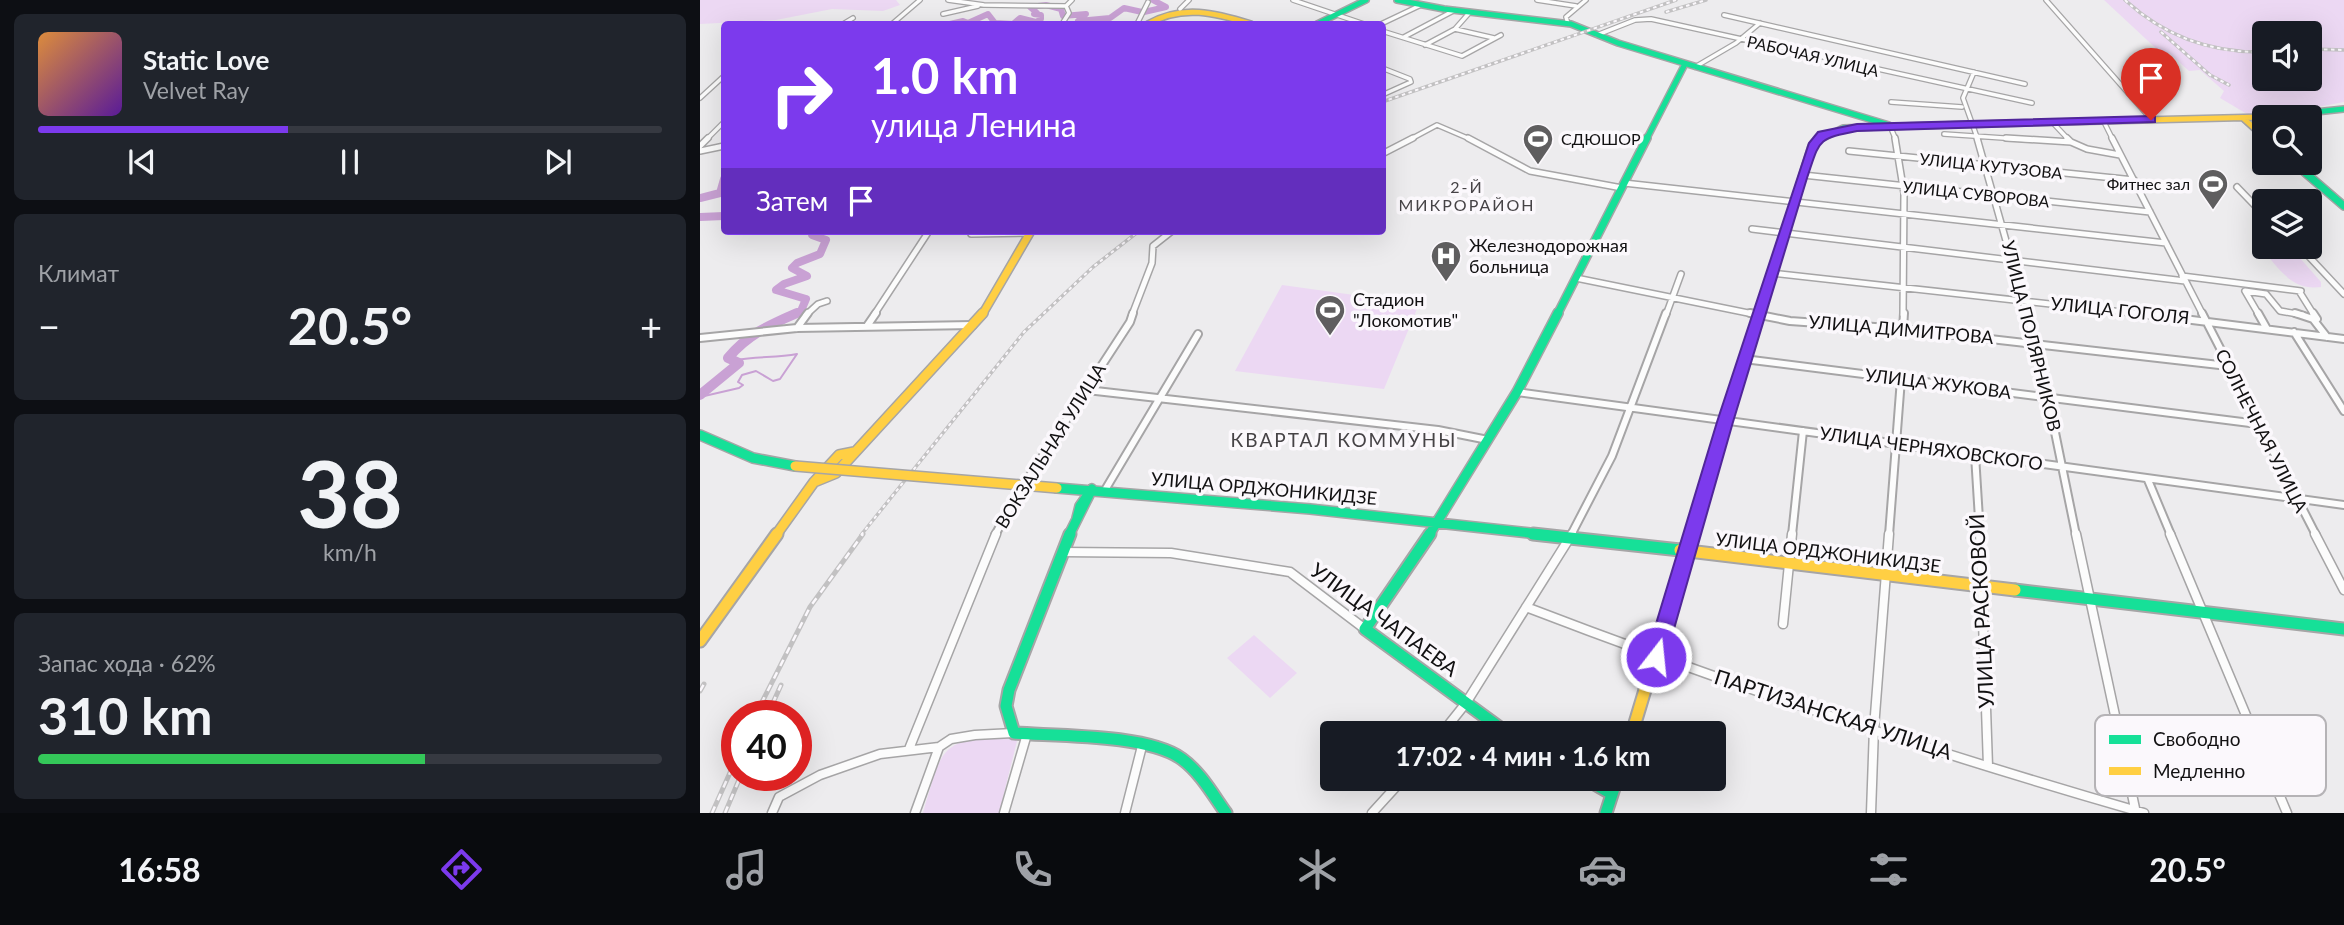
<!DOCTYPE html>
<html lang="ru">
<head>
<meta charset="utf-8">
<style>
  :root { --surface:#171b24; --page:#20242c; --text:#f1f3f6; --muted:#9ea1a6; --line:#363941; --accent:#7c3aed }
  body { margin:0; font-family:Lato,sans-serif; background:var(--page); color:var(--text); height:100vh; display:flex; flex-direction:column; font-size:26px; white-space:nowrap }
  * { box-sizing:border-box; margin:0 }
  p { font-size:23px; color:var(--muted) }
  .icon { flex:none; width:38px; height:38px; fill:none; stroke:currentColor; stroke-width:2; stroke-linecap:round; stroke-linejoin:round }
  .map { position:relative; flex:1; overflow:hidden }
  .side { display:flex; flex-direction:column; gap:14px; padding:14px; background:#0d0f14; width:700px }
  .side>* { flex:none }
  .top-card { position:absolute; left:21px; top:21px; width:665px; height:214px; border-radius:7px; box-shadow:0 7px 28px #0002; background:#7c3aed; color:#fff; overflow:hidden }
  .buttons { position:absolute; left:1552px; top:21px; display:grid; gap:14px }
  .buttons a { display:grid; place-items:center; width:70px; height:70px; border-radius:7px; background:var(--surface); box-shadow:0 7px 28px #0002; font-size:35px }
  .speed { position:absolute; left:21px; top:700px; display:flex; gap:14px; font-size:35px; font-weight:700; text-align:center }
  .speed>* { display:grid; place-content:center; width:91px; height:91px; border-radius:50%; background:var(--surface); box-shadow:0 7px 28px #0002; line-height:1 }
  .speed .limit { border:10px solid #d22; background:#fff; color:#111 }
  .pin { position:absolute; display:grid; place-items:center; width:60px; height:60px; color:#fff; margin:-72px -30px; border-radius:50% 50% 50% 0; rotate:-45deg; box-shadow:0 0 7px #0007 }
  .pin .icon { rotate:45deg }
  .me { position:absolute; width:77px; margin:-38px; rotate:16deg; stroke-linejoin:round; filter:drop-shadow(0 0 5px #0008) }
  .turn { display:flex; align-items:center; gap:24px; height:147px; padding:0 35px; font-size:32px }
  .turn .icon { width:91px; height:91px; stroke-width:2.5 }
  .turn b { display:block; font-size:49px; line-height:60px }
  .then { display:flex; align-items:center; height:66px; padding:0 35px; background:#0003; gap:14px; font-size:26px }
  .big { font-size:52px; font-weight:700; line-height:1.1 }
  .side .card { flex:1; display:flex; flex-direction:column; justify-content:center; gap:10px; min-width:0; padding:0 24px; border-radius:10px; background:var(--page) }
  .side .dial { align-items:center; gap:0 }
  .dial b { font-size:91px; line-height:1 }
  .song { display:flex; align-items:center; gap:21px }
  .cover { width:84px; height:84px; border-radius:10px; background:linear-gradient(135deg,hsl(30 70% 55%),hsl(270 70% 35%)) }
  .played { height:7px; border-radius:4px; background:linear-gradient(90deg,var(--accent) 40%,var(--line) 40%) }
  .keys { display:flex; justify-content:space-around; direction:ltr }
  .heat { display:flex; justify-content:space-between; align-items:center; font-size:38px; direction:ltr }
  .charge { height:10px; border-radius:5px; background:linear-gradient(90deg,#34c759 62%,var(--line) 0) }
  .trip { position:absolute; left:620px; top:721px; width:406px; height:70px; border-radius:7px; background:var(--surface); box-shadow:0 7px 28px #0002; font-weight:700; line-height:70px; text-align:center }
  .dock { display:flex; height:112px; justify-content:space-around; align-items:center; background:#090b0e; color:var(--muted) }
  .dock .icon { width:49px; height:49px }
  .dock .on { color:var(--accent) }
  .dock b { font-size:32px; color:var(--text) }
  main { display:flex; flex:1; min-height:0 }
  .map>svg:first-child { display:block }
  .green { fill:#ecd8f3; fill-rule:evenodd }
  .lines { fill:none; stroke-linecap:round; stroke-linejoin:round }
  .stream { stroke:#c9a1d4; stroke-width:2 }
  .river-far2 { stroke:#c9a1d4; stroke-width:6 }
  .river-far1 { stroke:#c9a1d4; stroke-width:8 }
  .river { stroke:#c9a1d4; stroke-width:10 }
  .street-far3-casing { stroke:#a6a5a6; stroke-width:6 }
  .street-far2-casing { stroke:#a6a5a6; stroke-width:8 }
  .street-far1-casing { stroke:#a6a5a6; stroke-width:10 }
  .street-casing { stroke:#a6a5a6; stroke-width:11 }
  .fast-far3-casing { stroke:#a6a5a6; stroke-width:8 }
  .fast-far2-casing { stroke:#a6a5a6; stroke-width:10 }
  .fast-far1-casing { stroke:#a6a5a6; stroke-width:12 }
  .fast-casing { stroke:#a6a5a6; stroke-width:15 }
  .slow-far3-casing { stroke:#a6a5a6; stroke-width:8 }
  .slow-far2-casing { stroke:#a6a5a6; stroke-width:10 }
  .slow-far1-casing { stroke:#a6a5a6; stroke-width:12 }
  .slow-casing { stroke:#a6a5a6; stroke-width:15 }
  .street-far3 { stroke:#fcfcfc; stroke-width:3.5 }
  .street-far2 { stroke:#fcfcfc; stroke-width:5 }
  .street-far1 { stroke:#fcfcfc; stroke-width:6 }
  .street { stroke:#fcfcfc; stroke-width:8 }
  .fast-far3 { stroke:#16e098; stroke-width:5 }
  .fast-far2 { stroke:#16e098; stroke-width:7 }
  .fast-far1 { stroke:#16e098; stroke-width:9 }
  .fast { stroke:#16e098; stroke-width:11 }
  .slow-far3 { stroke:#ffcf43; stroke-width:5 }
  .slow-far2 { stroke:#ffcf43; stroke-width:7 }
  .slow-far1 { stroke:#ffcf43; stroke-width:9 }
  .slow { stroke:#ffcf43; stroke-width:11 }
  .rail-far1-casing { stroke:#c2c1c2; stroke-width:3.5 }
  .rail-casing { stroke:#c2c1c2; stroke-width:5 }
  .rail-far1 { stroke:#fbf8fc; stroke-width:2; stroke-dasharray:3.5; stroke-linecap:butt }
  .rail { stroke:#fbf8fc; stroke-width:2.5; stroke-dasharray:7; stroke-linecap:butt }
  .slow-bridge-casing { stroke:#a6a5a6; stroke-width:12; stroke-linecap:butt }
  .slow-bridge { stroke:#ffcf43; stroke-width:9 }
  .route { fill:#7c3aed; stroke:#51269a; stroke-width:2 }
  .labels { text-anchor:middle; stroke-width:7; stroke-linejoin:round; paint-order:stroke }
  .far-street-label { font-size:16px; fill:#121112; stroke:#fbf8fc }
  .far-poi-label { font-size:16px; fill:#121112; stroke:#fbf8fc; text-anchor:start }
  .far-neighbourhood-label { font-size:16px; letter-spacing:2px; fill:#464346; stroke:#fbf8fc }
  .poi-label { font-size:18px; fill:#121112; stroke:#fbf8fc; text-anchor:start }
  .street-label { font-size:18px; fill:#121112; stroke:#fbf8fc }
  .neighbourhood-label { font-size:19px; letter-spacing:2px; fill:#464346; stroke:#fbf8fc }
  .near-street-label { font-size:21px; fill:#121112; stroke:#fbf8fc }
  .key { fill:#fbf8fc; stroke:#b5b3b6; stroke-width:2 }
  .key-label { font-size:19px; fill:#121112 }
</style>
</head>
<body>
<main>
<section class="side">
<div class="card">
<div class="song"><i class="cover"></i><div><b>Static Love</b><p>Velvet Ray</p></div></div>
<div class="played"></div>
<div class="keys"><svg class="icon" aria-label="previous" viewBox="0 0 24 24"><path d="M18 5L8 12l10 7zM5 5v14"/></svg><svg class="icon" aria-label="pause" viewBox="0 0 24 24"><path d="M8 5v14M16 5v14"/></svg><svg class="icon" aria-label="next" viewBox="0 0 24 24"><path d="M6 5l10 7-10 7zM19 5v14"/></svg></div>
</div>
<div class="card"><p>Климат</p>
<div class="heat"><a>−</a><b class="big">20.5°</b><a>+</a></div>
</div>
<div class="card dial"><b>38</b><p>km/h</p></div>
<div class="card"><p>Запас хода · 62%</p><b class="big">310 km</b><div class="charge"></div></div>
</section>
<div class="map">
<svg width="1644" height="813" viewBox="0 0 1644 813">
  <rect width="100%" height="100%" fill="#edecee"/>
  <!-- green -->
  <path class="green" d="M0 0H196L200 5 183 11 132 9 76 20 0 24Z
    M1404 0H1644V102L1591 112 1547 114 1520 98 1524 91 1500 70 1489 71 1469 53H1461ZM1564 33H1610V79H1564Z
    M1564 244V247L1591 248 1621 282V287C1592 291 1579 269 1563 250Z
    M582 285 719 304 684 389 535 371Z
    M554 635 597 673 570 698 527 658Z
    M318 737 299 813H223C244 740 241 740 318 737Z"/>
  <g class="lines">
    <!-- stream -->
    <path class="stream" d="M0 397 39 388 43 385 38 382 42 375 56 371 73 381 80 379 97 354C76 358 57 356 36 360"/>
    <!-- river-far2 -->
    <path class="river-far2" d="M444 12 466 7 453 0
      M250 24 263 21 268 23 288 14 295 23 313 24 320 18 336 22 341 19V15L334 14 337 13 330 7 346 5 361 9 363 16 386 14 378 21 410 18 424 8 442 12"/>
    <!-- river-far1 -->
    <path class="river-far1" d="M0 198 20 193 24 179
      M0 217 24 216
      M92 315 101 311 106 299 76 290 84 284 107 276 92 268 97 263 120 254 126 240 112 235V231"/>
    <!-- river -->
    <path class="river" d="M0 395 39 363 28 358C47 335 69 325 97 313"/>
    <!-- street-far3 casing -->
    <g class="street-far3-casing">
      <path id="street-far3" d="M248 0 284 5 366 6
        M593 0 664 24
        M837 0 876 6
        M1346 0 1451 119
        M480 9 489 0
        M243 14 278 6
        M1024 15 1325 84
        M143 24 153 18
        M192 24 220 0
        M362 24 369 13 366 6 372 0
        M437 24 448 2
        M681 24 721 5
        M868 24 866 17 886 0
        M755 29 794 38
        M682 31 762 56 801 35
        M897 35 935 20 951 19 1332 103
        M704 37 755 10
        M725 45 755 29 770 12
        M995 67 1036 43 1060 23
        M682 68 710 79 711 82 682 95
        M1274 72 1263 98 1278 140
        M0 98 24 76
        M1191 102 1262 107
        M1404 122 1413 140
        M1353 123 1369 140
        M1190 126 1196 140
        M1244 134 1333 140
        M6 140 24 122
        M709 140 737 125 772 140"/>
    </g>
    <!-- street-far2 casing -->
    <g class="street-far2-casing">
      <path id="street-far2" d="M768 138 830 171 922 188
        M1195 138 1204 193 1203 315
        M1277 138 1327 315
        M1306 138 1371 142 1387 149 1420 155
        M1367 138 1371 142
        M1412 138 1503 315
        M0 146 8 138
        M0 151 24 146
        M1149 151 1434 180
        M682 154 713 138
        M1103 175 1450 212
        M924 183 1466 243
        M1537 187 1564 215
        M1052 229 1485 281
        M271 234 330 233
        M1600 247 1644 294
        M1071 273 1450 315
        M1482 276 1601 291
        M876 278 1058 315
        M1599 291 1614 315
        M106 315 118 304 127 301
        M174 315 229 231
        M432 315 452 263 453 246 472 231
        M966 315 981 274
        M1559 315 1545 291 1566 294 1580 311 1603 315"/>
    </g>
    <!-- street-far1 casing -->
    <g class="street-far1-casing">
      <path id="street-far1" d="M1050 313 1090 321 1203 329 1528 366
        M1327 313 1348 398 1376 535
        M1436 313 1644 339
        M1502 313 1616 535
        M1558 313 1567 329
        M1595 313 1613 319 1627 337
        M1613 313 1617 319
        M167 326 176 313
        M97 328 108 313
        M1203 329 1204 313
        M1594 332 1644 411
        M0 338 97 328 273 325
        M1044 359 1558 424
        M387 390 738 430 788 440
        M817 392 1644 505
        M1275 455 1280 535
        M1448 480 1471 535
        M405 490 498 334
        M295 535 318 494 430 322 433 313
        M871 535 912 456 966 313
        M1092 535 1103 431
        M1189 535 1201 379"/>
    </g>
    <!-- street casing -->
    <g class="street-casing">
      <path id="street" d="M1280 534 1288 766
        M1376 534 1436 813
        M1470 534 1587 813
        M1615 534 1644 590
        M362 552 471 553 590 572 665 629
        M826 607C1029 685 1235 753 1444 813
        M1083 624 1092 534
        M742 733 766 703 872 534
        M209 749 296 534
        M72 813 79 797 120 775 180 754 239 747 251 739 275 735 313 733
        M215 813 239 747
        M304 813 327 734
        M425 813 442 746
        M672 813 703 779
        M1171 813 1174 728 1189 534"/>
    </g>
    <!-- fast-far3 casing -->
    <g class="fast-far3-casing">
      <path id="fast-far3" d="M697 0 744 9 871 24 918 43 1189 125
        M617 24 666 0
        M1568 117 1644 109
        M946 140 985 64
        M1119 140 1143 128 1206 126"/>
    </g>
    <!-- fast-far2 casing -->
    <g class="fast-far2-casing">
      <path id="fast-far2" d="M1594 163 1644 206
        M857 315 947 138
        M1060 315 1112 146 1120 138"/>
    </g>
    <!-- fast-far1 casing -->
    <g class="fast-far1-casing">
      <path id="fast-far1" d="M0 435 53 458 95 466
        M1013 466 1060 313
        M357 488 610 509 848 535
        M369 535 392 489 380 506 377 518
        M729 535 817 392 858 313"/>
    </g>
    <!-- fast casing -->
    <g class="fast-casing">
      <path id="fast" d="M370 534 309 690 306 706 314 733C357 736 448 734 482 759 501 773 513 795 526 813
        M730 534 665 629 807 733
        M833 534 980 550
        M1315 590 1644 629
        M886 779 912 794
        M906 813 917 779"/>
    </g>
    <!-- slow-far3 casing -->
    <g class="slow-far3-casing">
      <path id="slow-far3" d="M448 24C482 4 516 13 551 24
        M1543 118 1564 137
        M1206 126 1564 117"/>
    </g>
    <!-- slow-far2 casing -->
    <g class="slow-far2-casing">
      <path id="slow-far2" d="M282 315 331 231"/>
    </g>
    <!-- slow-far1 casing -->
    <g class="slow-far1-casing">
      <path id="slow-far1" d="M114 482 136 473 283 313
        M76 535 114 482 139 455 154 452
        M992 535 1013 466"/>
    </g>
    <!-- slow casing -->
    <g class="slow-casing">
      <path id="slow" d="M980 550 1315 590
        M0 641 77 534
        M932 733 992 534"/>
    </g>
    <!-- street-far3 -->
    <use href="#street-far3" class="street-far3"/>
    <!-- street-far2 -->
    <use href="#street-far2" class="street-far2"/>
    <!-- street-far1 -->
    <use href="#street-far1" class="street-far1"/>
    <!-- street -->
    <use href="#street" class="street"/>
    <!-- fast-far3 -->
    <use href="#fast-far3" class="fast-far3"/>
    <!-- fast-far2 -->
    <use href="#fast-far2" class="fast-far2"/>
    <!-- fast-far1 -->
    <use href="#fast-far1" class="fast-far1"/>
    <!-- fast -->
    <use href="#fast" class="fast"/>
    <!-- slow-far3 -->
    <use href="#slow-far3" class="slow-far3"/>
    <!-- slow-far2 -->
    <use href="#slow-far2" class="slow-far2"/>
    <!-- slow-far1 -->
    <use href="#slow-far1" class="slow-far1"/>
    <!-- slow -->
    <use href="#slow" class="slow"/>
    <!-- rail-far1 casing -->
    <g class="rail-far1-casing">
      <path id="rail-far1" d="M1425 0C1464 36 1511 53 1564 52
        M966 12 1006 0
        M1461 32 1510 75 1529 85
        M1610 49 1644 50
        M682 102 976 0
        M161 535 324 332 393 267 439 231"/>
    </g>
    <!-- rail casing -->
    <g class="rail-casing">
      <path id="rail" d="M0 691 4 684
        M55 716 110 607 163 534
        M67 716 81 685
        M12 813 37 757
        M25 813 41 775"/>
    </g>
    <!-- rail-far1 -->
    <use href="#rail-far1" class="rail-far1"/>
    <!-- rail -->
    <use href="#rail" class="rail"/>
    <!-- slow-bridge casing -->
    <g class="slow-bridge-casing">
      <path id="slow-bridge" d="M95 466 357 488"/>
    </g>
    <!-- slow-bridge -->
    <use href="#slow-bridge" class="slow-bridge"/>
  </g>
  <!-- route -->
  <path class="route" d="M1451 116 1455 117V122L1157 131C1116 139 1120 140 1107 178L1033 422 966 657 963 664 956 667 949 664 946 657 1017 422 1109 143 1118 132 1157 124Z"/>
  <!-- icons -->
  <defs>
    <g id="stadium-pin" transform="scale(1.575)"><path d="M0 17L-7.5 6A9.5 9.5 0 1 1 7.5 6Z" fill="#5f5e5f" stroke="#fbf8fc"/><path d="M0-5a6.5 5 0 1 0 0 10a6.5 5 0 1 0 0-10ZM-3.5-1.8h7v3.6h-7Z" fill="#fff"/></g>
    <g id="hospital-pin" transform="scale(1.575)"><path d="M0 17L-7.5 6A9.5 9.5 0 1 1 7.5 6Z" fill="#5f5e5f" stroke="#fbf8fc"/><path d="M-5-5h3v3.5h4V-5h3V5h-3V1.5h-4V5h-3Z" fill="#fff"/></g>
  </defs>
  <g fill-rule="evenodd">
    <use href="#stadium-pin" x="838" y="139"/>
    <use href="#stadium-pin" x="1513" y="184"/>
    <use href="#hospital-pin" x="746" y="256"/>
    <use href="#stadium-pin" x="630" y="310"/>
  </g>
  <g class="labels">
    <!-- far-street labels -->
    <g class="far-street-label">
      <text transform="translate(1113 56) rotate(13)" y="6">РАБОЧАЯ УЛИЦА</text>
      <text transform="translate(1291 166) rotate(6)" y="6">УЛИЦА КУТУЗОВА</text>
      <text transform="translate(1276 194) rotate(6)" y="6">УЛИЦА СУВОРОВА</text>
    </g>
    <!-- far-poi labels -->
    <g class="far-poi-label">
      <text x="861" y="145">СДЮШОР</text>
      <text x="1490" y="190" text-anchor="end">Фитнес зал</text>
    </g>
    <!-- far-neighbourhood labels -->
    <g class="far-neighbourhood-label">
      <text x="767" y="193">2-Й<tspan x="767" dy="18">МИКРОРАЙОН</tspan></text>
    </g>
    <!-- poi labels -->
    <g class="poi-label">
      <text x="769" y="252">Железнодорожная<tspan x="769" dy="21">больница</tspan></text>
      <text x="653" y="306">Стадион<tspan x="653" dy="21">"Локомотив"</tspan></text>
    </g>
    <!-- street labels -->
    <g class="street-label">
      <text transform="translate(1420 311) rotate(6)" y="6">УЛИЦА ГОГОЛЯ</text>
      <text transform="translate(1201 330) rotate(5)" y="6">УЛИЦА ДИМИТРОВА</text>
      <text transform="translate(1331 336) rotate(76)" y="6">УЛИЦА ПОЛЯРНИКОВ</text>
      <text transform="translate(1238 384) rotate(7)" y="6">УЛИЦА ЖУКОВА</text>
      <text transform="translate(1561 431) rotate(63)" y="6">СОЛНЕЧНАЯ УЛИЦА</text>
      <text transform="translate(351 446) rotate(-58)" y="6">ВОКЗАЛЬНАЯ УЛИЦА</text>
      <text transform="translate(1231 449) rotate(8)" y="6">УЛИЦА ЧЕРНЯХОВСКОГО</text>
      <text transform="translate(564 489) rotate(5)" y="6">УЛИЦА ОРДЖОНИКИДЗЕ</text>
      <text transform="translate(1128 553) rotate(7)" y="6">УЛИЦА ОРДЖОНИКИДЗЕ</text>
    </g>
    <!-- neighbourhood labels -->
    <g class="neighbourhood-label">
      <text x="644" y="447">КВАРТАЛ КОММУНЫ</text>
    </g>
    <!-- near-street labels -->
    <g class="near-street-label">
      <text transform="translate(1282 611) rotate(-93)" y="7">УЛИЦА РАСКОВОЙ</text>
      <text transform="translate(684 620) rotate(36)" y="7">УЛИЦА ЧАПАЕВА</text>
      <text transform="translate(1133 715) rotate(18)" y="7">ПАРТИЗАНСКАЯ УЛИЦА</text>
    </g>
  </g>
  <!-- legend -->
  <rect x="1395" y="715" width="231" height="81" rx="10" class="key"/>
  <rect x="1409" y="735" width="32" height="9" fill="#16e098"/>
  <rect x="1409" y="767" width="32" height="8" fill="#ffcf43"/>
  <g class="key-label">
    <text x="1453" y="746">Свободно</text>
    <text x="1453" y="778">Медленно</text>
  </g>
</svg>
<div class="buttons">
<a><svg class="icon" aria-label="sound" viewBox="0 0 24 24"><path d="M4 9h4l5-4v14l-5-4H4zM17 9q2 3 0 6"/></svg></a>
<a><svg class="icon" aria-label="search" viewBox="0 0 24 24"><circle cx="10" cy="10" r="6"/><path d="M15 15l6 6"/></svg></a>
<a><svg class="icon" aria-label="layers" viewBox="0 0 24 24"><path d="M12 4l9 5-9 5-9-5zM3 14l9 5 9-5"/></svg></a>
</div>
<div class="speed"><div class="limit">40</div></div>
<div class="pin" style="left:1451px;top:120px;background:#d93025"><svg class="icon" aria-label="arrive" viewBox="0 0 24 24"><path d="M6 21V4h12l-3 4 3 4H6"/></svg></div>
<svg class="me" style="left:956px;top:657px" viewBox="-20 -20 40 40"><circle r="17" fill="#7c3aed" stroke="#fff" stroke-width="3"/><path d="M0-11L8 9 0 5-8 9z" fill="#fff"/></svg>
<div class="trip">17:02 · 4 мин · 1.6 km</div>
<div class="top-card">
<div class="turn"><svg class="icon" aria-label="right" viewBox="0 0 24 24"><path d="M7 20v-9h11M14 6l5 5-5 5"/></svg><div><b>1.0 km</b>улица Ленина</div></div>
<div class="then">Затем<svg class="icon" aria-label="arrive" viewBox="0 0 24 24"><path d="M6 21V4h12l-3 4 3 4H6"/></svg></div>
</div>
</div>
</main>
<nav class="dock">
<b>16:58</b>
<svg class="icon on" aria-label="directions" viewBox="0 0 24 24"><path d="M12 3l9 9-9 9-9-9zM9 14v-3h6M13 9l2 2-2 2"/></svg>
<svg class="icon" aria-label="music" viewBox="0 0 24 24"><path d="M9 18V5l10-2v13"/><circle cx="6" cy="18" r="3"/><circle cx="16" cy="16" r="3"/></svg>
<svg class="icon" aria-label="phone" viewBox="0 0 24 24"><path d="M5 4h4l2 5-3 2q2 4 5 5l2-3 5 2v4C11 20 4 13 5 4z"/></svg>
<svg class="icon" aria-label="climate" viewBox="0 0 24 24"><path d="M12 3v18M4 7l16 10M4 17L20 7"/></svg>
<svg class="icon" aria-label="car" viewBox="0 0 24 24"><path d="M5 17H2v-5l4-1 3-4h7l3 4 3 1v5h-3M9 17h6M6 11h13"/><circle cx="7" cy="17" r="2"/><circle cx="17" cy="17" r="2"/></svg>
<svg class="icon" aria-label="filters" viewBox="0 0 24 24"><path d="M4 7h16M4 17h16"/><circle cx="9" cy="7" r="2"/><circle cx="15" cy="17" r="2"/></svg>
<b>20.5°</b>
</nav>
</body>
</html>
